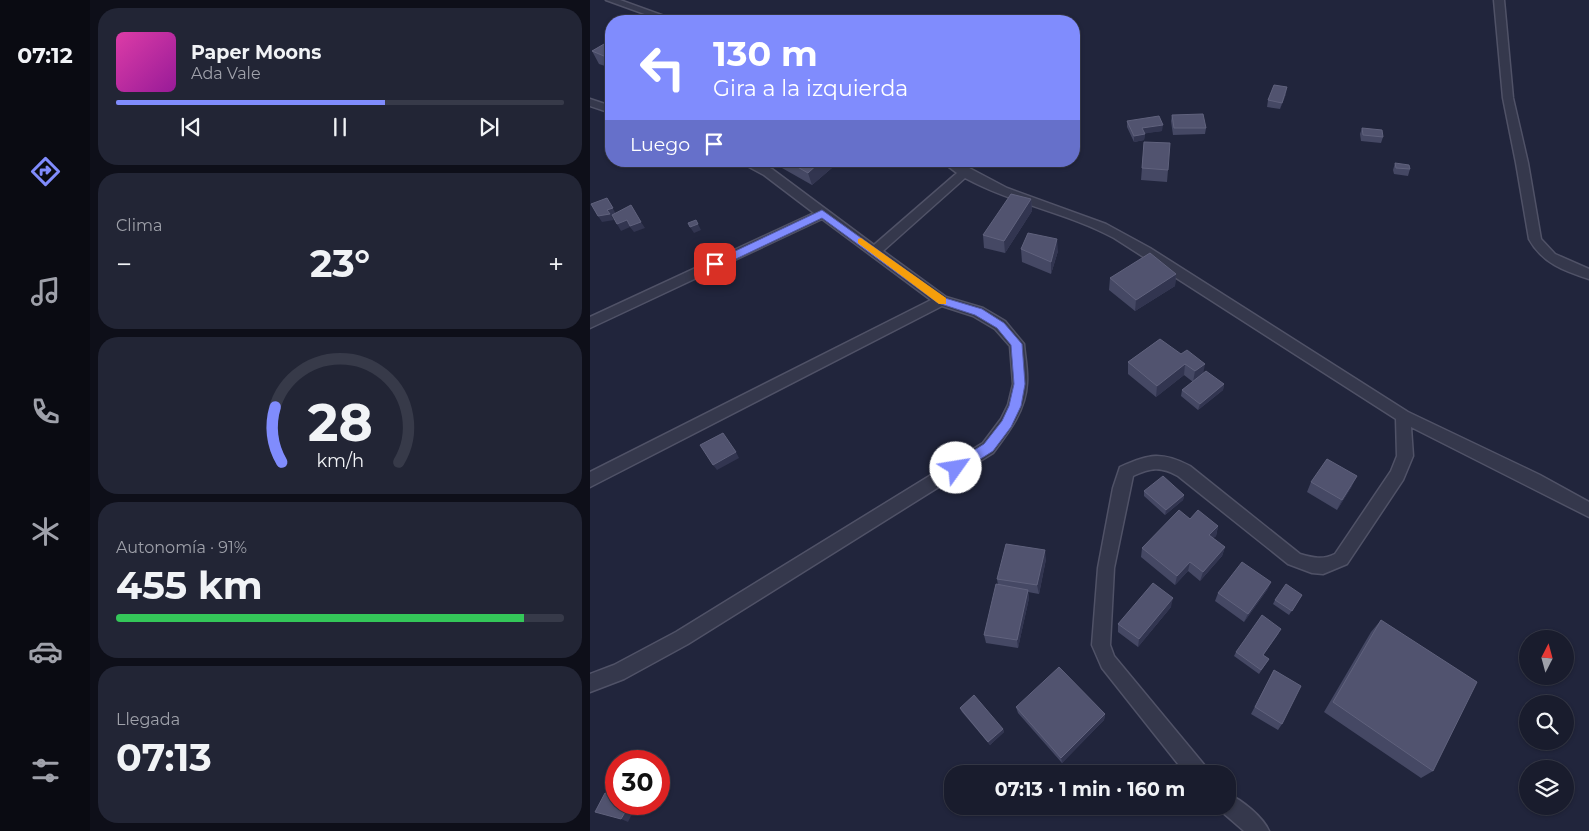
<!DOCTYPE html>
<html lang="es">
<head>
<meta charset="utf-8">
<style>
  :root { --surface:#191c2d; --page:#222535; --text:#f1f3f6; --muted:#9fa1aa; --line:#373a49; --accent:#808cfd }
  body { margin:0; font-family:Montserrat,sans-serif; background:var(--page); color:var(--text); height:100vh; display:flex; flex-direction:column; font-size:19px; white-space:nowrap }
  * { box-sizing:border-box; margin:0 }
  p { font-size:16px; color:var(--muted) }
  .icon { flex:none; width:28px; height:28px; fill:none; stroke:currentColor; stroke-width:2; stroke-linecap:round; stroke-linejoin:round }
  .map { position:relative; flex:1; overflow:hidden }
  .panel { display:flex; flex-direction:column; gap:8px; padding:8px; background:#0e0f19; width:500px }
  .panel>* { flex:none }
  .guide { position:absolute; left:15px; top:15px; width:475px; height:152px; border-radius:20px; box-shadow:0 1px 4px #0004,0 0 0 1px var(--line); background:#808cfd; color:#fff; overflow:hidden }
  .needle { width:32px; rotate:6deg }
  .controls { position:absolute; left:929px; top:630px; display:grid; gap:10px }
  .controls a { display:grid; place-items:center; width:55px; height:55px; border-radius:50%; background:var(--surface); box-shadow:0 1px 4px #0004,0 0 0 1px var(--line); font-size:25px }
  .speed { position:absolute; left:15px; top:750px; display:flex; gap:10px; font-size:25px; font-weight:700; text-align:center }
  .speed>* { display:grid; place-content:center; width:65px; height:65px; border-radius:50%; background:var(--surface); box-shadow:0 1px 4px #0004,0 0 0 1px var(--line); line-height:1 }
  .speed .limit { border:8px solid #d22; background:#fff; color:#111 }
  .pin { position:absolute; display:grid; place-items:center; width:42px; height:42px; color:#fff; margin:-21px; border-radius:10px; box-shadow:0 2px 8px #0006 }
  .me { position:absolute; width:55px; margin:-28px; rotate:58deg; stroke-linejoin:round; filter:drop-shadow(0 0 4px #0008) }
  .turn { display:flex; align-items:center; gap:18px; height:105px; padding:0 25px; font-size:22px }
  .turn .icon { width:65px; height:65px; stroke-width:2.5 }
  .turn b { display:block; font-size:35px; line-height:42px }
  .then { display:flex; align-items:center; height:48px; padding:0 25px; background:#0003; gap:10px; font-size:19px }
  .big { font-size:38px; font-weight:700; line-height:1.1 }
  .panel .tile { flex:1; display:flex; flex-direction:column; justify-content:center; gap:8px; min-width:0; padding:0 18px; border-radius:20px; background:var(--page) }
  .panel .dial { align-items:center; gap:0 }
  .dial svg { height:130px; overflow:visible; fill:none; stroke:var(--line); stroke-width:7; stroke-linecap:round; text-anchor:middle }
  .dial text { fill:var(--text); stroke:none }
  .song { display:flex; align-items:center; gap:15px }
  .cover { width:60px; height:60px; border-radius:8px; background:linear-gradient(135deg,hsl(320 70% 55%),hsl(300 70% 35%)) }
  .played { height:5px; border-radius:2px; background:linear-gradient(90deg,var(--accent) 60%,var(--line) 60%) }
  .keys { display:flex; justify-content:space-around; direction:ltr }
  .heat { display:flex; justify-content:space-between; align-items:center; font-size:28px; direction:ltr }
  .charge { height:8px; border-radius:4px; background:linear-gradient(90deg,#34c759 91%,var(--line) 0) }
  .trip { position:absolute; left:354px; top:765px; width:292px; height:50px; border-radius:20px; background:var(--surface); box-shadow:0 1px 4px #0004,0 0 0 1px var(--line); font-weight:700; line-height:50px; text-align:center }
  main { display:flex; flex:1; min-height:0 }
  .dock { display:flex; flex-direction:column; width:90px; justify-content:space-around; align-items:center; background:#0a0b12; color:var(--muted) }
  .dock .icon { width:35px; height:35px }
  .dock .current { color:var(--accent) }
  .dock b { font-size:22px; color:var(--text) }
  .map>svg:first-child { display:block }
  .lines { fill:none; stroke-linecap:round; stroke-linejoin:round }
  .minor-casing { stroke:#505267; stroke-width:3 }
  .minor { fill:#35384c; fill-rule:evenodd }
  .wall { fill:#454864 }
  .shaded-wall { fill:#323550 }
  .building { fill:#51536f; stroke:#60627d }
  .route { fill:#808cfd; stroke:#535ba4 }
  .slow { fill:#f59e0b }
</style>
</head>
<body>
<main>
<nav class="dock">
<b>07:12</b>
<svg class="icon current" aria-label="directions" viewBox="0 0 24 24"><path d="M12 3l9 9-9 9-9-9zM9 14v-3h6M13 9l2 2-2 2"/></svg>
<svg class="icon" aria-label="music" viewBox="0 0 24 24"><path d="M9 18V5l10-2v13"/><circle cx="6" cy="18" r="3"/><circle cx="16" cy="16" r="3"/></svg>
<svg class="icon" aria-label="phone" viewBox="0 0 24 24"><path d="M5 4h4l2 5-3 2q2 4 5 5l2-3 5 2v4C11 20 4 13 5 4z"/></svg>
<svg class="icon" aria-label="climate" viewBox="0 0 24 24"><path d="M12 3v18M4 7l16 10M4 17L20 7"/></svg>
<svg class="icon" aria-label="car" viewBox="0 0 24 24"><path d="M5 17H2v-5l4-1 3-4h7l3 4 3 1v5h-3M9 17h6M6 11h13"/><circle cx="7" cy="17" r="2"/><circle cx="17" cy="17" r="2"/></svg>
<svg class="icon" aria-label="filters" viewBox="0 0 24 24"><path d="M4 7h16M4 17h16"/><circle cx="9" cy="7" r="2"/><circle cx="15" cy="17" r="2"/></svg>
</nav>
<section class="panel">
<div class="tile">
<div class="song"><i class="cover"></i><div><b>Paper Moons</b><p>Ada Vale</p></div></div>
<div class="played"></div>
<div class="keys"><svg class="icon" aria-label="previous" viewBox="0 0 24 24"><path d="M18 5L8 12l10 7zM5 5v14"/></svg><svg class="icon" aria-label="pause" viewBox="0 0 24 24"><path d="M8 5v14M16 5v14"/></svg><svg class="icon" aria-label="next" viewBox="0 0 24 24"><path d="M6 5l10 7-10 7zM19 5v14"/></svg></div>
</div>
<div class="tile"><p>Clima</p>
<div class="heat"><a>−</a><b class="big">23°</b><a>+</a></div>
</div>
<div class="tile dial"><svg viewBox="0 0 100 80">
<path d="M14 69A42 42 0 1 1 86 69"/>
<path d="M14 69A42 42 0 0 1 10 35" stroke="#808cfd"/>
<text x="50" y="56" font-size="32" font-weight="700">28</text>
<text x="50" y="72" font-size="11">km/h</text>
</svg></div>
<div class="tile"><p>Autonomía · 91%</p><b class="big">455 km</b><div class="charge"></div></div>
<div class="tile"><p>Llegada</p><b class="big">07:13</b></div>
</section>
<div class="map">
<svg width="999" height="831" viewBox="0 0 999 831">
  <rect width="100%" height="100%" fill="#21253c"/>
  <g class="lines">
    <!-- minor casing -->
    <g class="minor-casing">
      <path id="minor" d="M16 0H30L88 21H74Z
        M904 0H914L923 98 938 163 951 239 965 254 999 269V279C974 271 952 263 939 239L926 163 913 98Z
        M0 99 21 106V113L0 106Z
        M148 161H164L182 169 284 245 367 173 351 161H366L417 188 516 224 560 248 818 412 950 475 999 502V517L821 427 823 456 813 480 757 564 733 574 722 573 698 564 588 476C571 466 560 468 543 476L524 568 520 645 524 656 616 767 619 774H596L512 668 502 645 508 568 523 488 530 467C559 454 571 451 600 466L710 554C723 558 733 560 745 554L801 471 807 456 806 419 524 238C478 213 423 204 375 178L293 251 356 297 393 308 415 321 434 344C435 357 438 370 437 383 436 410 419 432 403 453L98 644 34 679 0 692V674L24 665 86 632 393 443 411 419 418 405 423 384 420 346 405 329 383 316 352 306 0 487V472L341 300 232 219 0 328V317L224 213 174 175Z
        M638 794C652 800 673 817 679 831H654L631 811 629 806H638Z"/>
    </g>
    <!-- minor -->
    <use href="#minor" class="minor"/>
  </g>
  <!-- wall -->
  <path class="wall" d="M21 40V68L9 64 2 51Z
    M696 94 690 109 677 107 678 100Z
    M582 115 616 128 615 134 583 135 581 121Z
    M537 121 572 131 555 133 554 140 544 142 537 127Z
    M772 128 793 137 791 143 771 141 770 134Z
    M554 142 578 170 577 182 551 180Z
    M190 161H250L222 185 192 168Z
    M805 163 820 169 818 176 804 174 803 170Z
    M441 199 442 211 415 253 394 248 393 235Z
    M431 249 468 251 461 274 432 262Z
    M586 274 585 286 545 311 519 290 520 278Z
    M570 339 613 374 634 384 633 390 608 410 591 396 592 390 603 382 594 375 566 397 538 374V362Z
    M721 482 762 486 747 510 717 492Z
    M554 491 594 495 593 500 575 515 554 496Z
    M600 519 628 526 626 536 623 538 635 547 632 556 610 581 598 571 585 585 551 557 552 548Z
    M456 559 449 594 438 592 439 598 428 648 396 643 394 635 408 585 407 579Z
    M681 582 677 590 654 622 625 601 628 593Z
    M712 595 699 615 683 604 685 600Z
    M581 607 548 647 528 632V624Z
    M791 620 843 771 831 778 734 712 781 632Z
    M689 633 673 655 679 659 669 674 644 656 646 652Z
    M684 670 692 724 688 730 661 714Z
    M426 707 515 714 514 720 472 763 428 713Z
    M370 708 413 729 414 732 400 745 372 712Z"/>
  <!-- shaded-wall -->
  <path class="shaded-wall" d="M697 87 696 94 690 109 692 103Z
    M573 125 572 131 552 134V128Z
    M555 134 554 140 544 142V136Z
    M231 161H250L222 185 218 173Z
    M17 198 26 214 21 216 17 210Z
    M441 199 442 211 415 253 414 241Z
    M20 214 24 220 12 222 8 216Z
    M37 220 51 222 55 228 44 232 40 227 31 231 27 224Z
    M108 224 111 230 104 233 100 227Z
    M467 239 468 251 461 274V262Z
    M586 274 585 286 545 311 546 300Z
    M595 364 594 375 566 397 567 386Z
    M615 364 613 375 603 382 605 371Z
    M634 384 633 390 608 410 610 404Z
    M146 452 149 458 127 470 123 465Z
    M767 476 762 486 747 510 752 500Z
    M594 495 593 500 575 515 576 510Z
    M628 526 626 536 617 544 619 535Z
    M635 547 632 556 610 581 613 572Z
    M455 550 456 559 449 594 447 585Z
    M600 562 598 571 585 585 587 576Z
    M681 582 677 590 654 622 658 614Z
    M438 590 439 598 428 648 427 640Z
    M583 598 581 607 548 647 549 639Z
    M515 714 514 720 472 763 471 758Z
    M413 729 414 732 400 745 398 742Z
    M40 804H47L38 822 31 819Z"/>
  <!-- building -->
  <path class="building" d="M21 40V59L2 51Z
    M684 85 697 87 692 103 678 100Z
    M613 114 616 128H584L582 115Z
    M569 116 573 125 552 128 555 134 544 136 537 121Z
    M772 128 792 130 793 137 773 135Z
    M554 142 580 143 578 170 552 168Z
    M197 161H231L218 173Z
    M805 163 819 165 820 169 806 168Z
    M421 194 441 199 414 241 393 235Z
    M17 198 23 208 17 210 20 214 8 216 1 204Z
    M41 205 51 222 40 226 37 220 27 224 22 215Z
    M106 220 108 224 100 227 98 223Z
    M438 233 467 239 461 262 431 249Z
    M560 253 586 274 546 300 520 278Z
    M570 339 591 354 597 350 615 364 605 371 595 364 567 386 538 362Z
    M616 371 634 384 610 404 592 390Z
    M133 433 146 452 123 465 110 445Z
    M737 459 767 476 752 500 721 482Z
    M573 476 594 495 576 510 554 491Z
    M589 510 600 519 608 510 628 526 619 535 635 547 613 572 600 562 587 576 552 548Z
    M416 544 455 550 447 585 407 579Z
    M652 562 681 582 658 614 628 593Z
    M563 583 583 598 549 639 528 624Z
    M406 584 438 590 427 640 394 635Z
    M696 584 712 595 702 611 685 600Z
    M672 615 691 629 673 655 679 659 671 670 646 652Z
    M791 620 887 682 843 771 743 702Z
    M469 667 515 714 471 758 426 707Z
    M684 670 711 686 692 724 665 707Z
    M384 695 413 729 398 742 370 708Z
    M15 793 26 797V804H40L31 819 5 812Z"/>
  <!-- route -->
  <path class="route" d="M232 210 355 298 392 309 414 323 432 344 435 384 431 406 421 427 403 451 370 472H362L360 468 362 464 394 444 412 421 419 406 424 384 421 345 407 328 385 315 348 303 232 218 129 267 125 268 120 264 122 262Z"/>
  <!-- slow -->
  <path class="slow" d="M271 238 356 298V304H349L268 243V239Z"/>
</svg>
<div class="controls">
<a><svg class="needle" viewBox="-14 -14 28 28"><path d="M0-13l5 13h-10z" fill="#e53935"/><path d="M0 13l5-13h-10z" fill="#9fa1aa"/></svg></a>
<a><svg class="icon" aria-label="search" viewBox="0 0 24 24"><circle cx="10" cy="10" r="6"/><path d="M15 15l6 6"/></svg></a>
<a><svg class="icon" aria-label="layers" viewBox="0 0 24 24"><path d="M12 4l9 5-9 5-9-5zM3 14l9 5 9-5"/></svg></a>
</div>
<div class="speed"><div class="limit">30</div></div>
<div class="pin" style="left:125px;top:264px;background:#d93025"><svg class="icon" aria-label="arrive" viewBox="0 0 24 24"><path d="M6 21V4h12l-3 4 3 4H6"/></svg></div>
<svg class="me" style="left:366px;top:468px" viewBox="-20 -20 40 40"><circle r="19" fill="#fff"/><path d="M0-13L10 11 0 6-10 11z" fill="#808cfd"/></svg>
<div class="trip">07:13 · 1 min · 160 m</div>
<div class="guide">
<div class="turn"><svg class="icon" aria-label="left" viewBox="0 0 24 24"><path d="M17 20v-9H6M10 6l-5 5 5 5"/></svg><div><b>130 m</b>Gira a la izquierda</div></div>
<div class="then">Luego<svg class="icon" aria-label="arrive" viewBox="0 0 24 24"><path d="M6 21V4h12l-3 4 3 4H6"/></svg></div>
</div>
</div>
</main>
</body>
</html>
